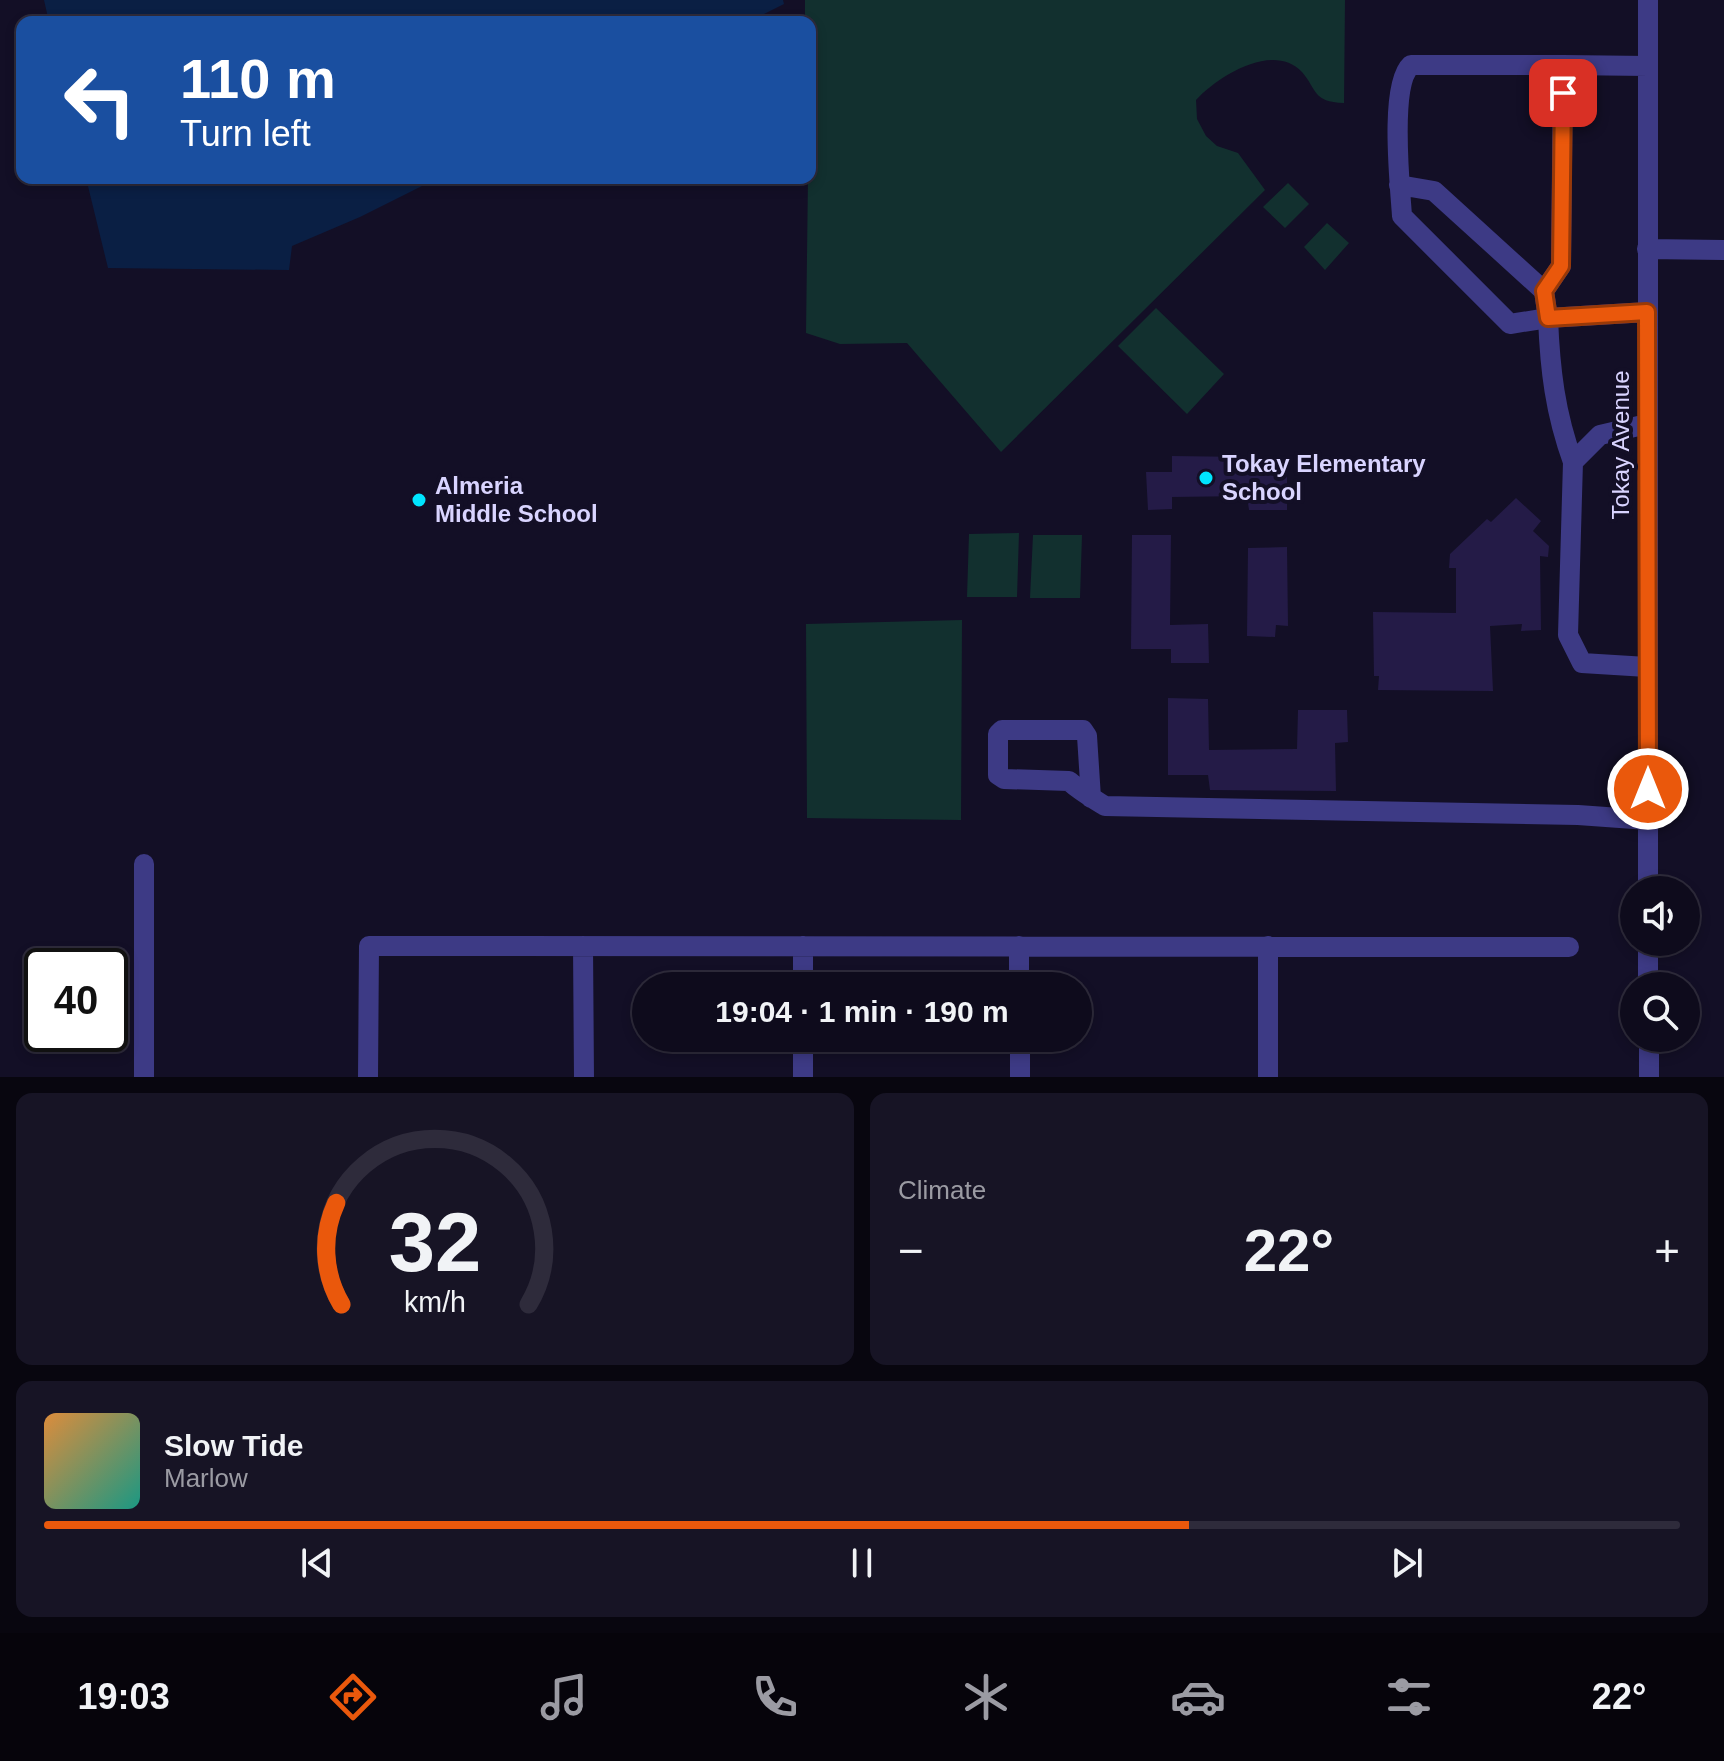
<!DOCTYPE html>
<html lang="en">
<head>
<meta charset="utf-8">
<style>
  :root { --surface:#0e0b1c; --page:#171425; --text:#f1f3f6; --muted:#9b9ba3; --line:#2e2b3b; --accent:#ea580c }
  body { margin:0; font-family:Helvetica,sans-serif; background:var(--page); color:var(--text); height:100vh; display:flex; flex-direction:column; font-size:30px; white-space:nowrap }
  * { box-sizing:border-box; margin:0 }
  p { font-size:26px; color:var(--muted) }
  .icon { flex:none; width:44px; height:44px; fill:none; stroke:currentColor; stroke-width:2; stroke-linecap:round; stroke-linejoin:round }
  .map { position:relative; height:1077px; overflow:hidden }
  .panel { display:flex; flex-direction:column; gap:16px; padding:16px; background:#08060f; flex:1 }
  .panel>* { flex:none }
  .hud { position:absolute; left:16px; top:16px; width:800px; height:168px; border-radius:16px; box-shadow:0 4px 12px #0003,0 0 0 2px var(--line); background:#1a4fa0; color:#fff; overflow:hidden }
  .tools { position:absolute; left:1620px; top:876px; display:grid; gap:16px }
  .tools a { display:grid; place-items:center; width:80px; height:80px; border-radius:50%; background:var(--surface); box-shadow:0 4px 12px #0003,0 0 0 2px var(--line); font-size:40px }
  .speed { position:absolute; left:24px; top:948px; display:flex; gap:16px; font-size:40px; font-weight:700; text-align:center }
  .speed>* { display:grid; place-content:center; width:104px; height:104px; border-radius:50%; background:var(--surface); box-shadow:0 4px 12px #0003,0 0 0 2px var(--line); line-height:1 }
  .speed .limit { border:4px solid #111; border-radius:12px; background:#fff; color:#111 }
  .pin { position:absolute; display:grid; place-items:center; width:68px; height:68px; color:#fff; margin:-34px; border-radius:16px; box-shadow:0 4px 12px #0006 }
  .me { position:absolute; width:88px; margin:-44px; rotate:0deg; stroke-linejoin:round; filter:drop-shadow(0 0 6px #0008) }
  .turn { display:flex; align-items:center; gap:28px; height:168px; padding:0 32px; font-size:36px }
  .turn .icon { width:104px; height:104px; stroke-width:2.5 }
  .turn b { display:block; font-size:56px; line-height:68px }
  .big { font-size:60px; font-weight:700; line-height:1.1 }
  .panel .tile { flex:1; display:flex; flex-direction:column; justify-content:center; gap:12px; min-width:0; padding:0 28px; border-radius:16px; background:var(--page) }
  .panel .dial { align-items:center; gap:0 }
  .dial svg { height:208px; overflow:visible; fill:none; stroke:var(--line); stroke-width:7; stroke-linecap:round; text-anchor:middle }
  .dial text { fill:var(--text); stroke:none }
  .song { display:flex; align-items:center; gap:24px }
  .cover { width:96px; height:96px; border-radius:12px; background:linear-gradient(135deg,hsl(30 70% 55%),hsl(170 70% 35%)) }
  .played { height:8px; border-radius:4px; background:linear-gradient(90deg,var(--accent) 70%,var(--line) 70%) }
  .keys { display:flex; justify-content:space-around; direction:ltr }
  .heat { display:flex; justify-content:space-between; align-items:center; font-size:44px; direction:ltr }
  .panel .tiles { flex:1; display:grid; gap:16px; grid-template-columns:1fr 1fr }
  .tile:last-child { grid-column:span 2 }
  .trip { position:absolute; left:632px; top:972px; width:460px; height:80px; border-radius:40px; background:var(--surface); box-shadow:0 4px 12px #0003,0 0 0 2px var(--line); font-weight:700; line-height:80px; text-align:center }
  .tabs { display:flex; height:128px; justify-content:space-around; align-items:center; background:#06040b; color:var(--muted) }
  .tabs .icon { width:56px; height:56px }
  .tabs .current { color:var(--accent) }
  .tabs b { font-size:36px; color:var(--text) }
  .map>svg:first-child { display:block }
  .green { fill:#12302f }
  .water { fill:#0a1f44 }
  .building { fill:#241b47 }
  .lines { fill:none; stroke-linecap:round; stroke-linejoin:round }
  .minor { stroke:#3d3a85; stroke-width:20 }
  .route-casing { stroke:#983908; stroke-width:20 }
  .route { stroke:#ea580c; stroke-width:14 }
  .poi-dot { fill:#00e5ff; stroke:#130f26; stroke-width:3 }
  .labels { text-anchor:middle; stroke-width:8; stroke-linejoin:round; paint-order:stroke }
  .street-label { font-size:24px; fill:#d9d4ff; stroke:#130f26 }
  .poi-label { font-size:24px; font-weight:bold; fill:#d9d4ff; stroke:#130f26; text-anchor:start }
</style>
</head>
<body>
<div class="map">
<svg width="1724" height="1077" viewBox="0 0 1724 1077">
  <rect width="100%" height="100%" fill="#130f26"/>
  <!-- green -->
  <path class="green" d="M805 0H1345L1344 103C1312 102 1317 89 1302 72 1273 41 1217 77 1196 100L1197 119 1206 136 1217 146 1238 153 1265 190 1001 452 907 343 840 344 806 333 810 22H805Z
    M1288 183 1309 204 1285 228 1263 207Z
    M1327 223 1349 243 1325 270 1304 247Z
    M1156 308 1224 374 1187 414 1118 346Z
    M1019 533 1017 597H967L969 534Z
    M1033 535H1082L1080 598H1030Z
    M962 620 961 820 807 818 806 624Z"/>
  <!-- water -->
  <path class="water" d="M44 0H783L784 4 748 22H49Z
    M86 178H438L360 217 292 246 289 270 108 268Z"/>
  <!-- building -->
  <path class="building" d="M1172 456 1246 457V473L1287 472V510H1249L1247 496 1172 497V509L1148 510 1146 472H1172Z
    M1516 498 1541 521 1533 531 1549 546 1548 557 1540 556 1541 630 1521 631 1522 624 1490 626 1493 691 1378 690 1379 676H1374L1373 612 1456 613V568H1449L1450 554 1487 519 1491 522Z
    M1132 535H1171L1170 625 1208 624 1209 663H1171V649H1131Z
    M1287 547 1288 626 1276 625 1275 637 1247 636 1248 548Z
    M1168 698 1208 699 1209 750 1297 749 1298 710H1347L1348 742 1335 743 1336 791 1210 790 1208 775H1168Z"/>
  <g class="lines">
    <!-- minor -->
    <path class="minor" d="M1563 65 1648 66
      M1399 185 1434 191 1544 291 1548 318 1510 324 1402 216C1400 185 1389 85 1411 65H1563L1561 266 1544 291
      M1647 249 1724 250
      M1647 424 1600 435 1573 462 1568 635 1582 663 1647 667
      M1573 462C1555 413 1550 369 1548 318L1647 312
      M1091 798 1087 736 1083 730H1002L998 734V775L1004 779 1069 781C1080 791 1092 798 1105 806L1578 815 1648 820
      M144 864V1077
      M1648 890V0
      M1648 942V986
      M583 946 584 1077
      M803 946V986
      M1019 946V986
      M803 1038V1077
      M1020 1038V1077
      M1649 1038V1077
      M368 1077 369 946 1569 947
      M1268 1077V946"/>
  </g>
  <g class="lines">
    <!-- route casing -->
    <g class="route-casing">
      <path id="route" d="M1563 93 1561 266 1544 291 1548 318 1647 312 1648 789"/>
    </g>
    <!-- route -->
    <use href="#route" class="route"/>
  </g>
  <!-- markers -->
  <g class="poi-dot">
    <circle cx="1206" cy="478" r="8"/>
    <circle cx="419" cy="500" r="8"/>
  </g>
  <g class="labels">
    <!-- street labels -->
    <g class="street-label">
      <text transform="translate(1621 445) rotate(-90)" y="8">Tokay Avenue</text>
    </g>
    <!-- poi labels -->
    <g class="poi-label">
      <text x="1222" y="472">Tokay Elementary<tspan x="1222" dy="28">School</tspan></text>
      <text x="435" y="494">Almeria<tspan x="435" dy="28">Middle School</tspan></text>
    </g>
  </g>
</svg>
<div class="tools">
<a><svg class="icon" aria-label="sound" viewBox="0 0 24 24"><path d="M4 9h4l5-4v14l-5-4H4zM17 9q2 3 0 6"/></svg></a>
<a><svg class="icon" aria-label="search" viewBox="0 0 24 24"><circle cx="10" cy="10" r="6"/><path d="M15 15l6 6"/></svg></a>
</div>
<div class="speed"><div class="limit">40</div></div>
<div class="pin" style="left:1563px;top:93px;background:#d93025"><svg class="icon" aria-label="arrive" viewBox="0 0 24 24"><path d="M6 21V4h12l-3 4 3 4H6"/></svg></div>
<svg class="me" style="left:1648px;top:789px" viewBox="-20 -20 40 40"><circle r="17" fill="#ea580c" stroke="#fff" stroke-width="3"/><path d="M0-11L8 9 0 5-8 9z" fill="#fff"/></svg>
<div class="trip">19:04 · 1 min · 190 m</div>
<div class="hud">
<div class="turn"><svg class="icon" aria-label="left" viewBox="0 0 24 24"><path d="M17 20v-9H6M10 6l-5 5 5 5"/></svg><div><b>110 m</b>Turn left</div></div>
</div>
</div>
<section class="panel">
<div class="tiles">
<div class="tile dial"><svg viewBox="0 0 100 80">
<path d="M14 69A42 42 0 1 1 86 69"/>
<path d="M14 69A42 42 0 0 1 12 30" stroke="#ea580c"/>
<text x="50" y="56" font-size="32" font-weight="700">32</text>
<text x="50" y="72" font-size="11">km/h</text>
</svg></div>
<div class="tile"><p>Climate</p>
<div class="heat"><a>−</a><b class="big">22°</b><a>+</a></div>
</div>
<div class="tile">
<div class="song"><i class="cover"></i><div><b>Slow Tide</b><p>Marlow</p></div></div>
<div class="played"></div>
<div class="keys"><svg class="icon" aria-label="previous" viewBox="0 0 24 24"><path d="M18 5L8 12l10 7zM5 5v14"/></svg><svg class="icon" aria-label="pause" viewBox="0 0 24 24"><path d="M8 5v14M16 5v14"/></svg><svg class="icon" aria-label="next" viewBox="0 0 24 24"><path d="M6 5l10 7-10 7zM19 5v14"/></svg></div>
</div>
</div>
</section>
<nav class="tabs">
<b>19:03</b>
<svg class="icon current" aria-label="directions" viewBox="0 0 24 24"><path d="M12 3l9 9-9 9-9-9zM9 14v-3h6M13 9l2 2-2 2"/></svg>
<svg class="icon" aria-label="music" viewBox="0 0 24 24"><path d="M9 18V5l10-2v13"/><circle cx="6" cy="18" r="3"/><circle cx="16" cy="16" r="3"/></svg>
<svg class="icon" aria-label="phone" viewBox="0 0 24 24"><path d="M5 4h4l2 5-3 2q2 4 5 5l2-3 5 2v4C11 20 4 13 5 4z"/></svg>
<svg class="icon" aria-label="climate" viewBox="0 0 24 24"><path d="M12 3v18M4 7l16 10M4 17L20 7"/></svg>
<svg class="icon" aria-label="car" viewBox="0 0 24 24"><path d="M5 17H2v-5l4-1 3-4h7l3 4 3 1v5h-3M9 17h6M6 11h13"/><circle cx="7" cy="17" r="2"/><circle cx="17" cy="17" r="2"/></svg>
<svg class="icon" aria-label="filters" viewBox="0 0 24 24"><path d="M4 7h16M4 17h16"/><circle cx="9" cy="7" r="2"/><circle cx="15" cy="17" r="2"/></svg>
<b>22°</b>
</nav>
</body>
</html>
